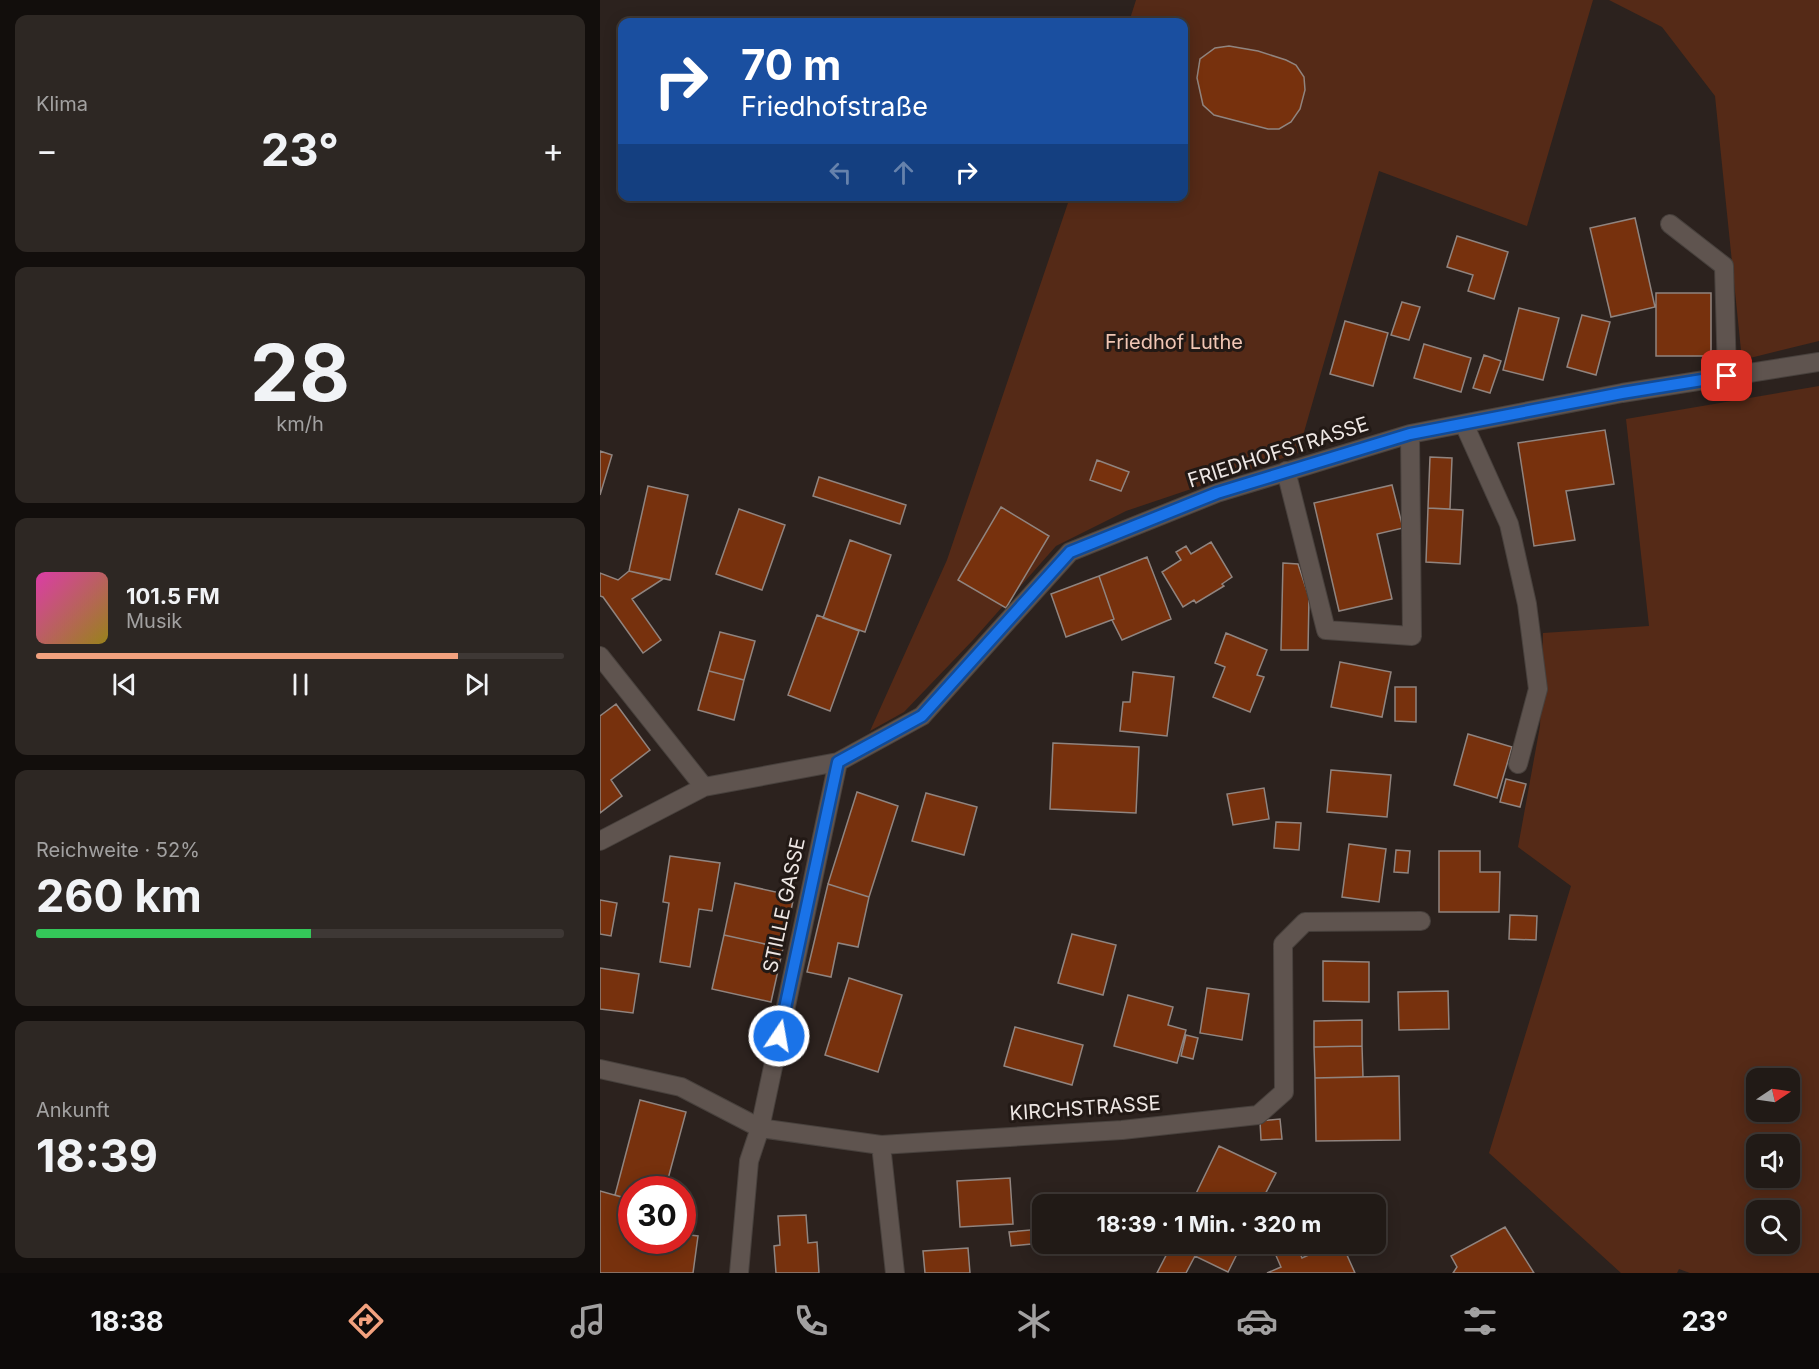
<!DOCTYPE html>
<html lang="de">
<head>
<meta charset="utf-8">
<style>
  :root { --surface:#211a16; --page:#2d2723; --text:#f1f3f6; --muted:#a2a1a1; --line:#3e3835; --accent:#f2a17e }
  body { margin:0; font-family:Inter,sans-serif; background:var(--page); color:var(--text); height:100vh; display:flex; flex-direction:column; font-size:22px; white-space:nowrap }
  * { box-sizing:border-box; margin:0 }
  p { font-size:20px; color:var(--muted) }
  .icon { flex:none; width:33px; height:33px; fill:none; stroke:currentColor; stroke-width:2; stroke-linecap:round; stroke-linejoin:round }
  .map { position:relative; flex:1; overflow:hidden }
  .sheet { display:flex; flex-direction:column; gap:15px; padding:15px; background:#120e0c; width:600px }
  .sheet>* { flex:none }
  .top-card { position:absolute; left:18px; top:18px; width:570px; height:183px; border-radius:12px; box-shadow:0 3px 15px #0003,0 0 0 2px var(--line); background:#1a4fa0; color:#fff; overflow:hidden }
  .needle { width:39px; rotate:77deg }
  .fabs { position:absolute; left:1146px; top:1068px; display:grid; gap:12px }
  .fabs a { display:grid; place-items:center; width:54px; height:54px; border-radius:12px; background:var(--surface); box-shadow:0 3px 15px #0003,0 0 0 2px var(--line); font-size:30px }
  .speed { position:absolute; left:18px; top:1176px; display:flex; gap:12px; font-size:30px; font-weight:700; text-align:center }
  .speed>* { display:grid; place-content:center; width:78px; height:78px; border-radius:50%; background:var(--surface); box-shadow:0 3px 15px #0003,0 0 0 2px var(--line); line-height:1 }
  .speed .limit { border:9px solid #d22; background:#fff; color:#111 }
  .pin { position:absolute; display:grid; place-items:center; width:51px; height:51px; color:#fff; margin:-26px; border-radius:12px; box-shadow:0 3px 9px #0006 }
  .me { position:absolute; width:66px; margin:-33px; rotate:12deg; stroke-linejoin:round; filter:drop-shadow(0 0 4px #0008) }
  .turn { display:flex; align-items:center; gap:21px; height:126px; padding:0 24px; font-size:27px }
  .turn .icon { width:78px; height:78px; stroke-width:2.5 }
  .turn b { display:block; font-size:42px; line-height:51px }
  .lanes { display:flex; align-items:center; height:57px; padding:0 24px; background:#0003; justify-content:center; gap:30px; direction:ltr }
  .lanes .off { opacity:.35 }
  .big { font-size:45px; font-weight:700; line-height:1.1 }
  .sheet .card { flex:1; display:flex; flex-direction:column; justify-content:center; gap:9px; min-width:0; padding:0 21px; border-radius:12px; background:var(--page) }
  .sheet .dial { align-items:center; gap:0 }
  .dial b { font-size:78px; line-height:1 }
  .song { display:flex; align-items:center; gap:18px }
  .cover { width:72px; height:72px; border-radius:9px; background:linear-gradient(135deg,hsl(320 70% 55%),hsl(50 70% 35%)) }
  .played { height:6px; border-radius:3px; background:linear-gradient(90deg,var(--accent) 80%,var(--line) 80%) }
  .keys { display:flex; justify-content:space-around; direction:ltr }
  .heat { display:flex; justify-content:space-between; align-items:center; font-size:33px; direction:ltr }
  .charge { height:9px; border-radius:4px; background:linear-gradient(90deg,#34c759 52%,var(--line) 0) }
  .trip { position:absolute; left:432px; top:1194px; width:354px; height:60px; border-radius:12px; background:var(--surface); box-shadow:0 3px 15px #0003,0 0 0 2px var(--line); font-weight:700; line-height:60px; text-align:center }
  .tabs { display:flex; height:96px; justify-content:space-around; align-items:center; background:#0d0a09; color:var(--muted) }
  .tabs .icon { width:42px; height:42px }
  .tabs .active { color:var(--accent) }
  .tabs b { font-size:27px; color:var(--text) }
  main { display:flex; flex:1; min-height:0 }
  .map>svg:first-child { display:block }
  .green { fill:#552a17; fill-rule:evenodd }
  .building { fill:#77310d; stroke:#90847f; stroke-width:1.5 }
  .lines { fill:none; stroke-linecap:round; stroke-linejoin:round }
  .minor-casing { stroke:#48413d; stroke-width:20 }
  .minor { stroke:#5f544f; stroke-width:18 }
  .route-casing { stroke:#114b97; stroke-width:15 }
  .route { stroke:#1a73e8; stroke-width:10 }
  .labels { text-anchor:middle; stroke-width:6; stroke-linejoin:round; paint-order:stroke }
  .park-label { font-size:20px; fill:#f1c6b4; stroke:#221915 }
  .street-label { font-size:20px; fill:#eee7e4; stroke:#221915 }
</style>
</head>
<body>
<main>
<section class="sheet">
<div class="card"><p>Klima</p>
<div class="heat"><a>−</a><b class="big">23°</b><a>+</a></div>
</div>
<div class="card dial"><b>28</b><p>km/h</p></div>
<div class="card">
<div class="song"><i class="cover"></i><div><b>101.5 FM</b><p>Musik</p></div></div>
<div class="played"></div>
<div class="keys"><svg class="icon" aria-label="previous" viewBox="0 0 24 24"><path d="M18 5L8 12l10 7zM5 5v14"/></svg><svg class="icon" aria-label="pause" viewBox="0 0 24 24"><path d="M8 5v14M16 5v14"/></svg><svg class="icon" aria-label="next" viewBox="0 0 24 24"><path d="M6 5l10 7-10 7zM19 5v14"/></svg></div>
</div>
<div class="card"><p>Reichweite · 52%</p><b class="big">260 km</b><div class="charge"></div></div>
<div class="card"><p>Ankunft</p><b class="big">18:39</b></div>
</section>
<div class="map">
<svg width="1219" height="1273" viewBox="0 0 1219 1273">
  <rect width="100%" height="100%" fill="#2c221e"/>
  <!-- green -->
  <path class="green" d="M536 0H993L927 226 779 171 698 453 526 511 456 546 373 640 304 712 270 731 347 560 470 197 584 196V22H529Z
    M1009 0H1219V341L1142 360 1115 96 1062 27Z
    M1219 386V1273H1090L1079 1269 1077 1273H1021L889 1153 971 886 918 847 940 726 943 633 1049 626 1026 419ZM1156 1078H1190V1112H1156ZM1156 1144H1190V1178H1156ZM1156 1210H1190V1244H1156Z"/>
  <!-- building -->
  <path class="building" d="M629 46 658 51 686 60 696 65 704 77 705 90 700 109 691 122 679 129H668L614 115 603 105 597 78 600 59 615 48Z
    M1035 218 1055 307 1011 317 990 228Z
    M857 236 908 252 894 299 868 291 873 275 847 267Z
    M1056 293H1111V356H1056Z
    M802 302 820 307 809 340 791 335Z
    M919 308 959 318 943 380 903 370Z
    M982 315 1010 322 996 375 967 367Z
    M745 321 788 333 773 386 730 374Z
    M824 344 871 358 861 392 814 378Z
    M884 355 901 361 890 393 873 388Z
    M1005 430 1014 484 966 491 975 540 934 546 918 443Z
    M0 451 12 455 0 495Z
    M830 457 852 458 850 509 828 508Z
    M497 460 529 472 521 491 490 480Z
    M219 477 306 505 300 524 213 496Z
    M792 485 803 528 777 534 792 599 739 611 714 503Z
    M48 486 88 495 70 580 29 571Z
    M401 507 449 536 406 608 358 580Z
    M828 508 863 510 860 564 826 562Z
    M139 509 185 525 162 590 116 574Z
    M250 540 291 555 265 632 223 618Z
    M611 542 632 577 622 584 624 586 596 603 594 600 583 607 562 572 581 560 576 552 586 546 591 554Z
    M547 557 571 619 522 640 512 620 514 619 499 576Z
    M683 563 698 564 709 597 708 650H681Z
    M29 571 63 579 32 599 61 640 43 653 3 597 0 596V573L18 580Z
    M499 576 514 619 466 637 451 594Z
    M217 615 259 631 230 711 188 695Z
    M120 632 155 641 144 680 109 671Z
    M626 633 667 650 657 675 664 677 650 712 613 697 625 667 615 663Z
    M740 662 791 672 782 717 731 707Z
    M109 671 144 680 134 720 98 710Z
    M533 672 574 677 567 736 520 731 523 702H530Z
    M795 687H816V722L795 721Z
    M16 704 50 750 11 780 22 796 0 813V716Z
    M868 734 912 747 897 798 854 785Z
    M453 743 539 747 536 813 450 809Z
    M731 770 791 775 787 817 727 812Z
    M906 779 926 784 920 807 900 802Z
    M664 788 669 819 633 825 627 794Z
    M257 792 298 806 269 897 228 884Z
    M326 793 377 807 364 855 312 841Z
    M676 822 701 823 699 850 674 848Z
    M749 844 786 849 779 902 742 897Z
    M796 850 810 851 808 873 794 872Z
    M839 851H880V872H900L899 912H839Z
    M70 856 120 863 112 911 99 909 90 967 60 962 69 903 63 902Z
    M135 883 194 896 183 948 124 935Z
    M228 884 269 897 258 947 238 943 231 977 207 972Z
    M0 900 17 903 11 936 0 934Z
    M910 915 937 916 936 940 909 939Z
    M472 934 516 945 503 995 458 983Z
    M124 935 183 948 171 1002 112 989Z
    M723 961 769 962V1002L723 1001Z
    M0 968 39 974 33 1013 0 1009Z
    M249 978 302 995 278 1072 225 1055Z
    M607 988 649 994 642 1040 600 1033Z
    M848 991 849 1029 799 1030 798 992Z
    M528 995 573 1007 568 1025 586 1030 577 1063 514 1046Z
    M762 1020V1046L714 1047V1021Z
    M415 1027 483 1045 472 1085 404 1066Z
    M586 1035 598 1038 593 1059 581 1056Z
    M762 1046 763 1077 715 1078 714 1047Z
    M799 1076 800 1140 716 1141 715 1078Z
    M40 1100 86 1112 65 1190H32V1200L15 1195Z
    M680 1119 682 1139 661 1140 660 1121Z
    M619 1146 676 1173 660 1204H591Z
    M410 1178 413 1224 360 1227 357 1181Z
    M0 1191 32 1200V1240H82V1234L98 1236 93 1273H0Z
    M206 1215 208 1243 217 1242 219 1273H176L174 1246 180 1245 178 1216Z
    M905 1227 934 1273H853L857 1267 851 1256Z
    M442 1229V1243L411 1246 409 1232Z
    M572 1244H642L628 1272 595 1256 586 1273H557Z
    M671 1244H696L702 1258 734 1244H742L755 1273H667L681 1267Z
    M368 1248 370 1273H325L323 1251Z"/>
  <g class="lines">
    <!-- minor casing -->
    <g class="minor-casing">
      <path id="minor" d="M1070 224 1124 266 1127 376
        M864 424 909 524 927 604 938 689 918 764
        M686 471 726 630 812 636 810 434
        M0 656 104 787
        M0 841 104 787 238 762 322 716 470 552 617 493 810 434 1022 393 1219 362
        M0 1069 81 1087 160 1128 281 1145 522 1130 658 1115 684 1092 683 944 705 922 821 921
        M281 1145 295 1273
        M139 1273 149 1161 160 1128 238 762"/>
    </g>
    <!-- minor -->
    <use href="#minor" class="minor"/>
  </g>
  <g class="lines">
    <!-- route casing -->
    <g class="route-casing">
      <path id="route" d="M179 1036 238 762 322 716 470 552 617 493 810 434 1022 393 1127 376"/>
    </g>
    <!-- route -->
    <use href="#route" class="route"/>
  </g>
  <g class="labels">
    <!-- park labels -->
    <g class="park-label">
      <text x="574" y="349">Friedhof Luthe</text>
    </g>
    <!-- street labels -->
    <g class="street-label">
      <text transform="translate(678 452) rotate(-18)" y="7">FRIEDHOFSTRASSE</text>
      <text transform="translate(184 905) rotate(-78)" y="7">STILLE GASSE</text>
      <text transform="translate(485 1108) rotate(-4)" y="7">KIRCHSTRASSE</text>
    </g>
  </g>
</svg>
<div class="fabs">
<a><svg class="needle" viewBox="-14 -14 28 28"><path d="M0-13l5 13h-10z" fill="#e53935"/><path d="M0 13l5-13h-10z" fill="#a2a1a1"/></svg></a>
<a><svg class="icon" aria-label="sound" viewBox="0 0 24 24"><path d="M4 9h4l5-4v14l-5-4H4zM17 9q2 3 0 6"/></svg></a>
<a><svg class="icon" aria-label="search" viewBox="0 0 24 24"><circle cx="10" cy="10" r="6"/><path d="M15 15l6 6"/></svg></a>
</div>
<div class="speed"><div class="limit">30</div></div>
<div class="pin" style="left:1127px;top:376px;background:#d93025"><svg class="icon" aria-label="arrive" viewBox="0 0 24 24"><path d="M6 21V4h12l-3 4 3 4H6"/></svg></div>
<svg class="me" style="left:179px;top:1036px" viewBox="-20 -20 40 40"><circle r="17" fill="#1a73e8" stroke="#fff" stroke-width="3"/><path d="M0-11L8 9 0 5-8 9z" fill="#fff"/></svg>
<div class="trip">18:39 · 1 Min. · 320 m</div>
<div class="top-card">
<div class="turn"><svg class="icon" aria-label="right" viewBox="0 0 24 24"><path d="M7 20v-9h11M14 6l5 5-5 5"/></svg><div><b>70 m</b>Friedhofstraße</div></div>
<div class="lanes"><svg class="icon off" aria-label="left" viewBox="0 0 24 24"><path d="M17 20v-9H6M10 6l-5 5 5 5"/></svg><svg class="icon off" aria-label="ahead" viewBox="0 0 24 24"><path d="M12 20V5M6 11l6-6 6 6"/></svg><svg class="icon" aria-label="right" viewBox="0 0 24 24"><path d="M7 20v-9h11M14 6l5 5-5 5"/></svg></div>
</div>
</div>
</main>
<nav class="tabs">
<b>18:38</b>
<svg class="icon active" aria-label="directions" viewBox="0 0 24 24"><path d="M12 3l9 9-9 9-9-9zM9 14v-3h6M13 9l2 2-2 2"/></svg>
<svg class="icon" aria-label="music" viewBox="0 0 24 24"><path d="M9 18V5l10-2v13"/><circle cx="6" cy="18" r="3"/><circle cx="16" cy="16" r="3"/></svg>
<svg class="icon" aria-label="phone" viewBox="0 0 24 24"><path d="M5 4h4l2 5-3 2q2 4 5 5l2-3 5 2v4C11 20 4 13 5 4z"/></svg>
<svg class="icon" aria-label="climate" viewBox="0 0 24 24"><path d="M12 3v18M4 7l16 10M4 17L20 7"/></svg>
<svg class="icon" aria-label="car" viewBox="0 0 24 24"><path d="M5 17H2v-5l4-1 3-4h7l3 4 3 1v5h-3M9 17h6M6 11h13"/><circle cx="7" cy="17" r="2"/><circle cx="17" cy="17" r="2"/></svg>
<svg class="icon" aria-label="filters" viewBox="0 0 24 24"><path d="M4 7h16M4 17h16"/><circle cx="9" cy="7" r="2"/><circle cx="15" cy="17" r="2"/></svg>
<b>23°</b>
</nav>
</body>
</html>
